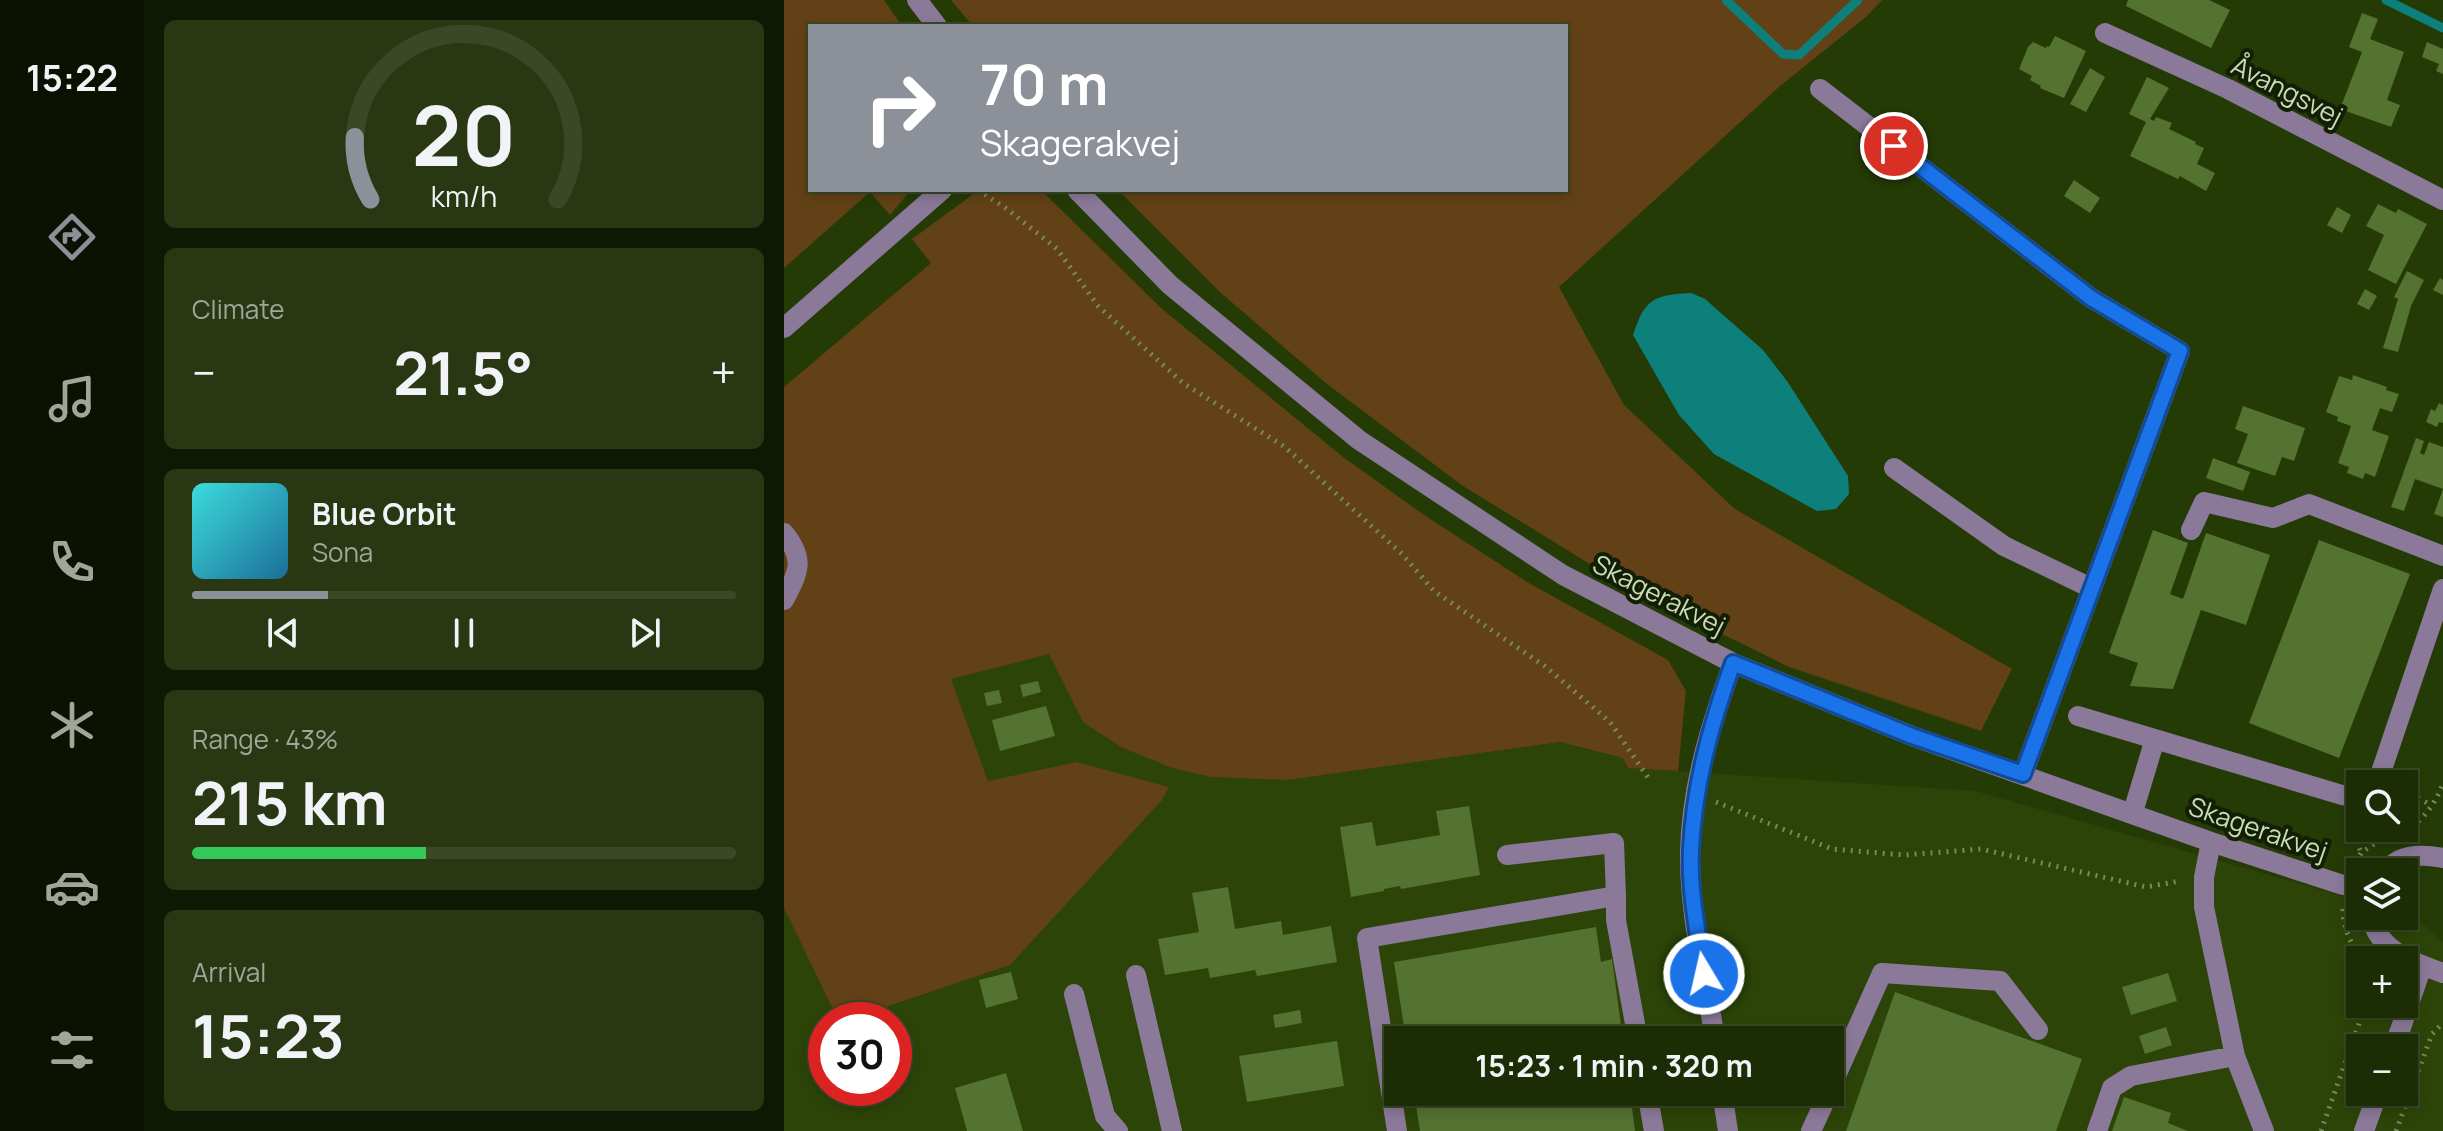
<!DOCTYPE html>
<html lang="en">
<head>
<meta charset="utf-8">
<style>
  :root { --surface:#1c2c04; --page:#293813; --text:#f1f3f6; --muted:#a0a79a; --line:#3a4826; --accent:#8c9099 }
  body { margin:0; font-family:Manrope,sans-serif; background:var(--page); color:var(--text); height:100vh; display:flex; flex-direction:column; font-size:30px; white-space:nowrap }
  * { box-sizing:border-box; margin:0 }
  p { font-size:26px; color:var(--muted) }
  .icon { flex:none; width:44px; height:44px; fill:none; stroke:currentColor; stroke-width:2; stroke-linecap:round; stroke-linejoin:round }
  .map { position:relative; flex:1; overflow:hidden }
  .panel { display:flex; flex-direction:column; gap:20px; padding:20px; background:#0f1802; width:640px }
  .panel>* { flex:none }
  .top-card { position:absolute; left:24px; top:24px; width:760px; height:168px; border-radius:0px; box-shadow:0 4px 12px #0003,0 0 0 2px var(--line); background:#8c9099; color:#fff; overflow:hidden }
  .fabs { position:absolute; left:1562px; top:770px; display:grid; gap:16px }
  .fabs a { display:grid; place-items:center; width:72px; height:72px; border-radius:0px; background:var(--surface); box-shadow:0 4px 12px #0003,0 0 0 2px var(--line); font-size:40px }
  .speed { position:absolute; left:24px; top:1002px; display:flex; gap:16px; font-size:40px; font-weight:700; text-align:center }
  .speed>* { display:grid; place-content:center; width:104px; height:104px; border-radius:50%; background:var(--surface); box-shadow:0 4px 12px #0003,0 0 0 2px var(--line); line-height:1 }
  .speed .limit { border:12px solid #d22; background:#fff; color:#111 }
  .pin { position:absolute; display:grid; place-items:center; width:68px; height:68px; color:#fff; margin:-34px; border:4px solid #fff; border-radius:50%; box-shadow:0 2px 8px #0007 }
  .me { position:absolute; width:88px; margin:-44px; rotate:351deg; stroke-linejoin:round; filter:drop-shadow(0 0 6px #0008) }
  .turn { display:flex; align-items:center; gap:28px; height:168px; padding:0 40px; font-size:36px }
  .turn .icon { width:104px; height:104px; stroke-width:2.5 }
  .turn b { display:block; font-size:56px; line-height:68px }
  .big { font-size:60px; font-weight:700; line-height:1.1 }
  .panel .tile { flex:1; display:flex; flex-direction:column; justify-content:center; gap:12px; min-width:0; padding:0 28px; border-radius:12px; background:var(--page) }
  .panel .dial { align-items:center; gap:0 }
  .dial svg { height:208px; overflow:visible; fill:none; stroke:var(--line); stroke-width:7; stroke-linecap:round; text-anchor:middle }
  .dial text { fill:var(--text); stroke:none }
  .song { display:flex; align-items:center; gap:24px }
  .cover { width:96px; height:96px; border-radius:12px; background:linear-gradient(135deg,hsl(180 70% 55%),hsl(200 70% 35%)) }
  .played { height:8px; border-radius:4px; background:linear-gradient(90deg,var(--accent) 25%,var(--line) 25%) }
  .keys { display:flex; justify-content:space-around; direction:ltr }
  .heat { display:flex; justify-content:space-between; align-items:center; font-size:44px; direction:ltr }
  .charge { height:12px; border-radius:6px; background:linear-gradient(90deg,#34c759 43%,var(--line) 0) }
  .trip { position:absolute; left:600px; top:1026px; width:460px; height:80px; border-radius:0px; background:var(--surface); box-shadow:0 4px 12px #0003,0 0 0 2px var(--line); font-weight:700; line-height:80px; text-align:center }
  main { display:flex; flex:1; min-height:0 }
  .dock { display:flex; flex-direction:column; width:144px; justify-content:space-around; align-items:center; background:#0b1202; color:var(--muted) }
  .dock .icon { width:56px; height:56px }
  .dock .active { color:var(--accent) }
  .dock b { font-size:36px; color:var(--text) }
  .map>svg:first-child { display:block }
  .built { fill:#2c4408; fill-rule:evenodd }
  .green { fill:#624116 }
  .water { fill:#0d807b }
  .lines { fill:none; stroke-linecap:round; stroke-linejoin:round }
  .stream { stroke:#0d807b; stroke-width:9 }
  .building { fill:#547230 }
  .path { stroke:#768a5e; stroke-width:5; stroke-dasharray:2 6; stroke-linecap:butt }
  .minor { stroke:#8b7999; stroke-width:20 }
  .route-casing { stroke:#114b97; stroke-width:20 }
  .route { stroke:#1a73e8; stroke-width:14 }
  .labels { text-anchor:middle; stroke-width:8; stroke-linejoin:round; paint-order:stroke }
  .street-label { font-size:26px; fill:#c8dab8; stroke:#131f04 }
</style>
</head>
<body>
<main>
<nav class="dock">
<b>15:22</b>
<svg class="icon active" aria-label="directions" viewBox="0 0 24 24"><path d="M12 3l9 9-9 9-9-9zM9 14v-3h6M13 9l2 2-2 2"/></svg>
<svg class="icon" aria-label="music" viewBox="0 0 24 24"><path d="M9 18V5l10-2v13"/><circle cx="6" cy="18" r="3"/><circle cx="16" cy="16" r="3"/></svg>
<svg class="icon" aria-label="phone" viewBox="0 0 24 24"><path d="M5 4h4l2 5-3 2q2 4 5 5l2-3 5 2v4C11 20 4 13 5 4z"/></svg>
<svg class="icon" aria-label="climate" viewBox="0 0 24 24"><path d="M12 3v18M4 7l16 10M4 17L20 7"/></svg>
<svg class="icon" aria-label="car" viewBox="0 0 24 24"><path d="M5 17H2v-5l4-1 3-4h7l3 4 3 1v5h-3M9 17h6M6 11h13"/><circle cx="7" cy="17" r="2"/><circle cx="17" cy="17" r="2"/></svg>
<svg class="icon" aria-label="filters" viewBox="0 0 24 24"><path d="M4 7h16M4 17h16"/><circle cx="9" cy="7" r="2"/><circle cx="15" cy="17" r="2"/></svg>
</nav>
<section class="panel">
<div class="tile dial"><svg viewBox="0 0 100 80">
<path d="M14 69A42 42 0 1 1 86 69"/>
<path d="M14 69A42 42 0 0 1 8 45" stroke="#8c9099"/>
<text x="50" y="56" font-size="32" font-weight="700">20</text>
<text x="50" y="72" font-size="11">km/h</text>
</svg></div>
<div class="tile"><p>Climate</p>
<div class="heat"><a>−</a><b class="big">21.5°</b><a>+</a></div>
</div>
<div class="tile">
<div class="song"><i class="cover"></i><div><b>Blue Orbit</b><p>Sona</p></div></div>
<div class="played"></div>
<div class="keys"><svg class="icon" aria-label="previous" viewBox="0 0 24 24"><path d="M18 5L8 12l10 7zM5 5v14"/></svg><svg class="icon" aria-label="pause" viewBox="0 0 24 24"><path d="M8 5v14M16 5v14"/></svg><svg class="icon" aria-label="next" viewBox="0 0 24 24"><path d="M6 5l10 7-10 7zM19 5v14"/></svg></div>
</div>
<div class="tile"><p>Range · 43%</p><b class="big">215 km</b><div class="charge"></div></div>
<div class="tile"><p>Arrival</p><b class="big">15:23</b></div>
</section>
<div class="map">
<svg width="1659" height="1131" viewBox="0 0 1659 1131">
  <rect width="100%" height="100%" fill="#253b06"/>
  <!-- built -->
  <path class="built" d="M265 653 299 722 388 768 427 777 503 780 776 742 839 758 844 768 1191 791 1576 901V916H1620V913L1630 916 1659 942V1131H0V908L54 1020H42V1088H110V1020H63L226 965 292 762 204 781 167 679ZM1576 960H1620V1004H1576ZM614 1040H1046V1092H614ZM1576 1048H1620V1092H1576Z"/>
  <!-- green -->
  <path class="green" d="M0 0H100L118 26H26V190H127L106 215 86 192 0 268Z
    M167 0H1098L1082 17 996 86 775 287 840 405 951 509 1228 669 1197 731 1005 667 845 588 679 486 543 384 438 294 334 190H782V26H189Z
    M195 190H257L377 308 559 457 640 515 743 582 884 660 902 691 894 771 844 768 839 758 776 742 503 780 427 777 388 768 337 747 299 722 265 654 167 679 204 781 292 762 385 787 378 800 226 965 63 1020H54L0 908V387L147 263 128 239Z"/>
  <!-- water -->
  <path class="water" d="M907 293 921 299 979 350 1003 381 1064 476 1065 494 1052 509 1033 511 930 454 895 415 849 335C861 298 870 295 907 293Z"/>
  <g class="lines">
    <!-- stream -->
    <path class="stream" d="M942 0 999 54 1015 55 1074 0
      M1602 0 1659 28"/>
  </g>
  <!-- building -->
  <path class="building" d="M1344 0H1425L1446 10 1427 48 1342 6Z
    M1578 13 1594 19 1586 39 1620 52 1603 100 1616 105 1607 127 1556 109 1578 52 1565 47Z
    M1271 36 1302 51 1280 98 1256 88 1257 86 1246 80 1248 76 1235 69 1244 47 1249 42 1262 48 1263 46 1265 47Z
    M1643 42 1659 49V74L1652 71 1655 64 1638 57Z
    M1306 68 1321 77 1302 112 1286 104Z
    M1363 77 1385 88 1366 119 1370 121 1372 117 1388 123 1385 129 1412 142 1411 144 1420 148 1413 164 1431 173 1422 191 1396 176 1394 179 1346 156 1362 122 1345 114Z
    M1290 180 1316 198 1306 213 1280 196Z
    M1594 204 1612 213 1614 209 1643 224 1612 284 1584 270 1600 235 1582 226Z
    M1553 207 1567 215 1558 233 1543 225Z
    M1623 271 1640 280 1627 306 1614 352 1599 348 1614 299 1610 297Z
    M1656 278 1659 280V295L1649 290Z
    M1581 289 1593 296 1585 310 1573 304Z
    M1569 375 1603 387 1602 390 1615 394 1608 412 1596 408 1588 430 1605 436 1591 477 1581 473 1579 479 1563 473 1565 467 1554 463 1567 426 1553 421 1554 417 1542 412 1555 376 1568 380Z
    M1655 403 1659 405V423L1655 422 1653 427 1642 422 1647 409 1651 411Z
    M1459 406 1521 428 1510 461 1498 457 1491 476 1453 463 1464 434 1451 429Z
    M1632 438 1640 441 1636 453 1640 455 1645 442 1659 447V517L1650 514 1659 489 1631 479 1620 511 1607 507Z
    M1429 458 1466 472 1459 491 1422 478Z
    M1369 530 1404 543 1386 594 1399 599 1422 533 1486 555 1462 625 1417 610 1389 689 1346 686 1354 663 1325 653Z
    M1535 540 1626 574 1555 758 1465 723Z
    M254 681 257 692 239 697 236 685Z
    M215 690 218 703 203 706 200 693Z
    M262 706 271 736 216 751 208 720Z
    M685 806 696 875 617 889 616 886 600 889V891L567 897 556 827 588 822 592 846 656 835 652 811Z
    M444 887 451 929 497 921 499 935 547 926 553 962 473 976 471 970 426 978 424 968 381 975 374 939 415 932 408 893Z
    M812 927 817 962 828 959 839 1040H622L610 962Z
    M227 972 234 999 202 1008 195 980Z
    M1384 973 1393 1001 1347 1015 1338 987Z
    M1111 992 1298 1059 1272 1131H1062Z
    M516 1010 518 1023 491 1028 489 1015Z
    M1382 1027 1388 1045 1361 1054 1355 1036Z
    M553 1041 560 1086 463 1102 455 1056Z
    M222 1073 239 1131H183L171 1088Z
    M630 1092H846L851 1131H636Z
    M1340 1097 1387 1113 1384 1123 1404 1131H1328Z"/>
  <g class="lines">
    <!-- path -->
    <path class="path" d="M194 190 223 209 273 249 314 306 399 383 501 447 618 554 650 591 762 667 826 722 867 782
      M1620 790 1647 805
      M932 802 1048 849 1120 855 1197 849 1362 887 1396 881
      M1565 818 1577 853
      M1621 830C1638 823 1653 801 1659 783
      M1572 862 1577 853 1593 842
      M1559 909C1559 929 1567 944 1578 960
      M1537 1131 1582 1004
      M1612 1131 1648 1034 1659 1023"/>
    <!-- minor -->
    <path class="minor" d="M133 0 153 26
      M1321 33 1444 89 1659 200
      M1036 89 1307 298 1396 351 1239 774
      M293 190 386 285 575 440 779 575 949 663 1128 736 1427 842 1559 885 1576 888
      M0 328 158 190
      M1110 468 1220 546 1307 588
      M1407 530 1420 502 1489 518 1525 504 1659 556
      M0 533C22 560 14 573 0 600
      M1294 716 1558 795 1565 796 1576 793
      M1593 784 1659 589
      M1349 812 1371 739
      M1427 842 1420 877V907L1451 1056 1480 1131
      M1602 872C1614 853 1639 854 1659 858
      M832 896V920L854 1040
      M1587 916C1594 951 1629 962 1659 973
      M352 975 388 1131
      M290 994 321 1116 334 1131
      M892 1040 930 1035
      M931 1040C922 978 905 915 906 853 907 787 927 724 949 663
      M1610 1048 1638 966
      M1046 1089 1098 973 1216 981 1254 1030
      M863 1092 870 1131
      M938 1092 944 1131
      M613 1131 583 938 832 896 830 843 723 855
      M1027 1131 1045 1092
      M1313 1131 1328 1088 1347 1076 1451 1056
      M1580 1131 1594 1092"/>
  </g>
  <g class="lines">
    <!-- route casing -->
    <g class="route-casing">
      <path id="route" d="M920 974C914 933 905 891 907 850 910 785 927 724 949 663L1128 736 1239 774 1396 351 1307 298 1110 146"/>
    </g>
    <!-- route -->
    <use href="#route" class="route"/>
  </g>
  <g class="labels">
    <!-- street labels -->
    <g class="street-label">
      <text transform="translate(1503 91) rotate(27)" y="9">Åvangsvej</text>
      <text transform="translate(875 595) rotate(27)" y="9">Skagerakvej</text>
      <text transform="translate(1474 829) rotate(19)" y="9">Skagerakvej</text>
    </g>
  </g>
</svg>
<div class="fabs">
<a><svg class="icon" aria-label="search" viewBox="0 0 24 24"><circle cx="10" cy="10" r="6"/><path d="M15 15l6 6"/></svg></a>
<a><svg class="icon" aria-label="layers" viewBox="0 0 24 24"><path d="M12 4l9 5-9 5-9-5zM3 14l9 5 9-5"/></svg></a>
<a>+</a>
<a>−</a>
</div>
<div class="speed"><div class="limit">30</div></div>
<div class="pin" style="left:1110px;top:146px;background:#d93025"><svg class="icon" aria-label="arrive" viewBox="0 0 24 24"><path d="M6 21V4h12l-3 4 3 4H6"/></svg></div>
<svg class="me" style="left:920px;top:974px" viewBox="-20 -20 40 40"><circle r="17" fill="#1a73e8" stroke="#fff" stroke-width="3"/><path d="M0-11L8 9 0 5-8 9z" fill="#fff"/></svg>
<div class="trip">15:23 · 1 min · 320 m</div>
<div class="top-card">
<div class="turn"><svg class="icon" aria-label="right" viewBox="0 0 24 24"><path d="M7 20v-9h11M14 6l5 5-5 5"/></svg><div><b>70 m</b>Skagerakvej</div></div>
</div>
</div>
</main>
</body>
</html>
